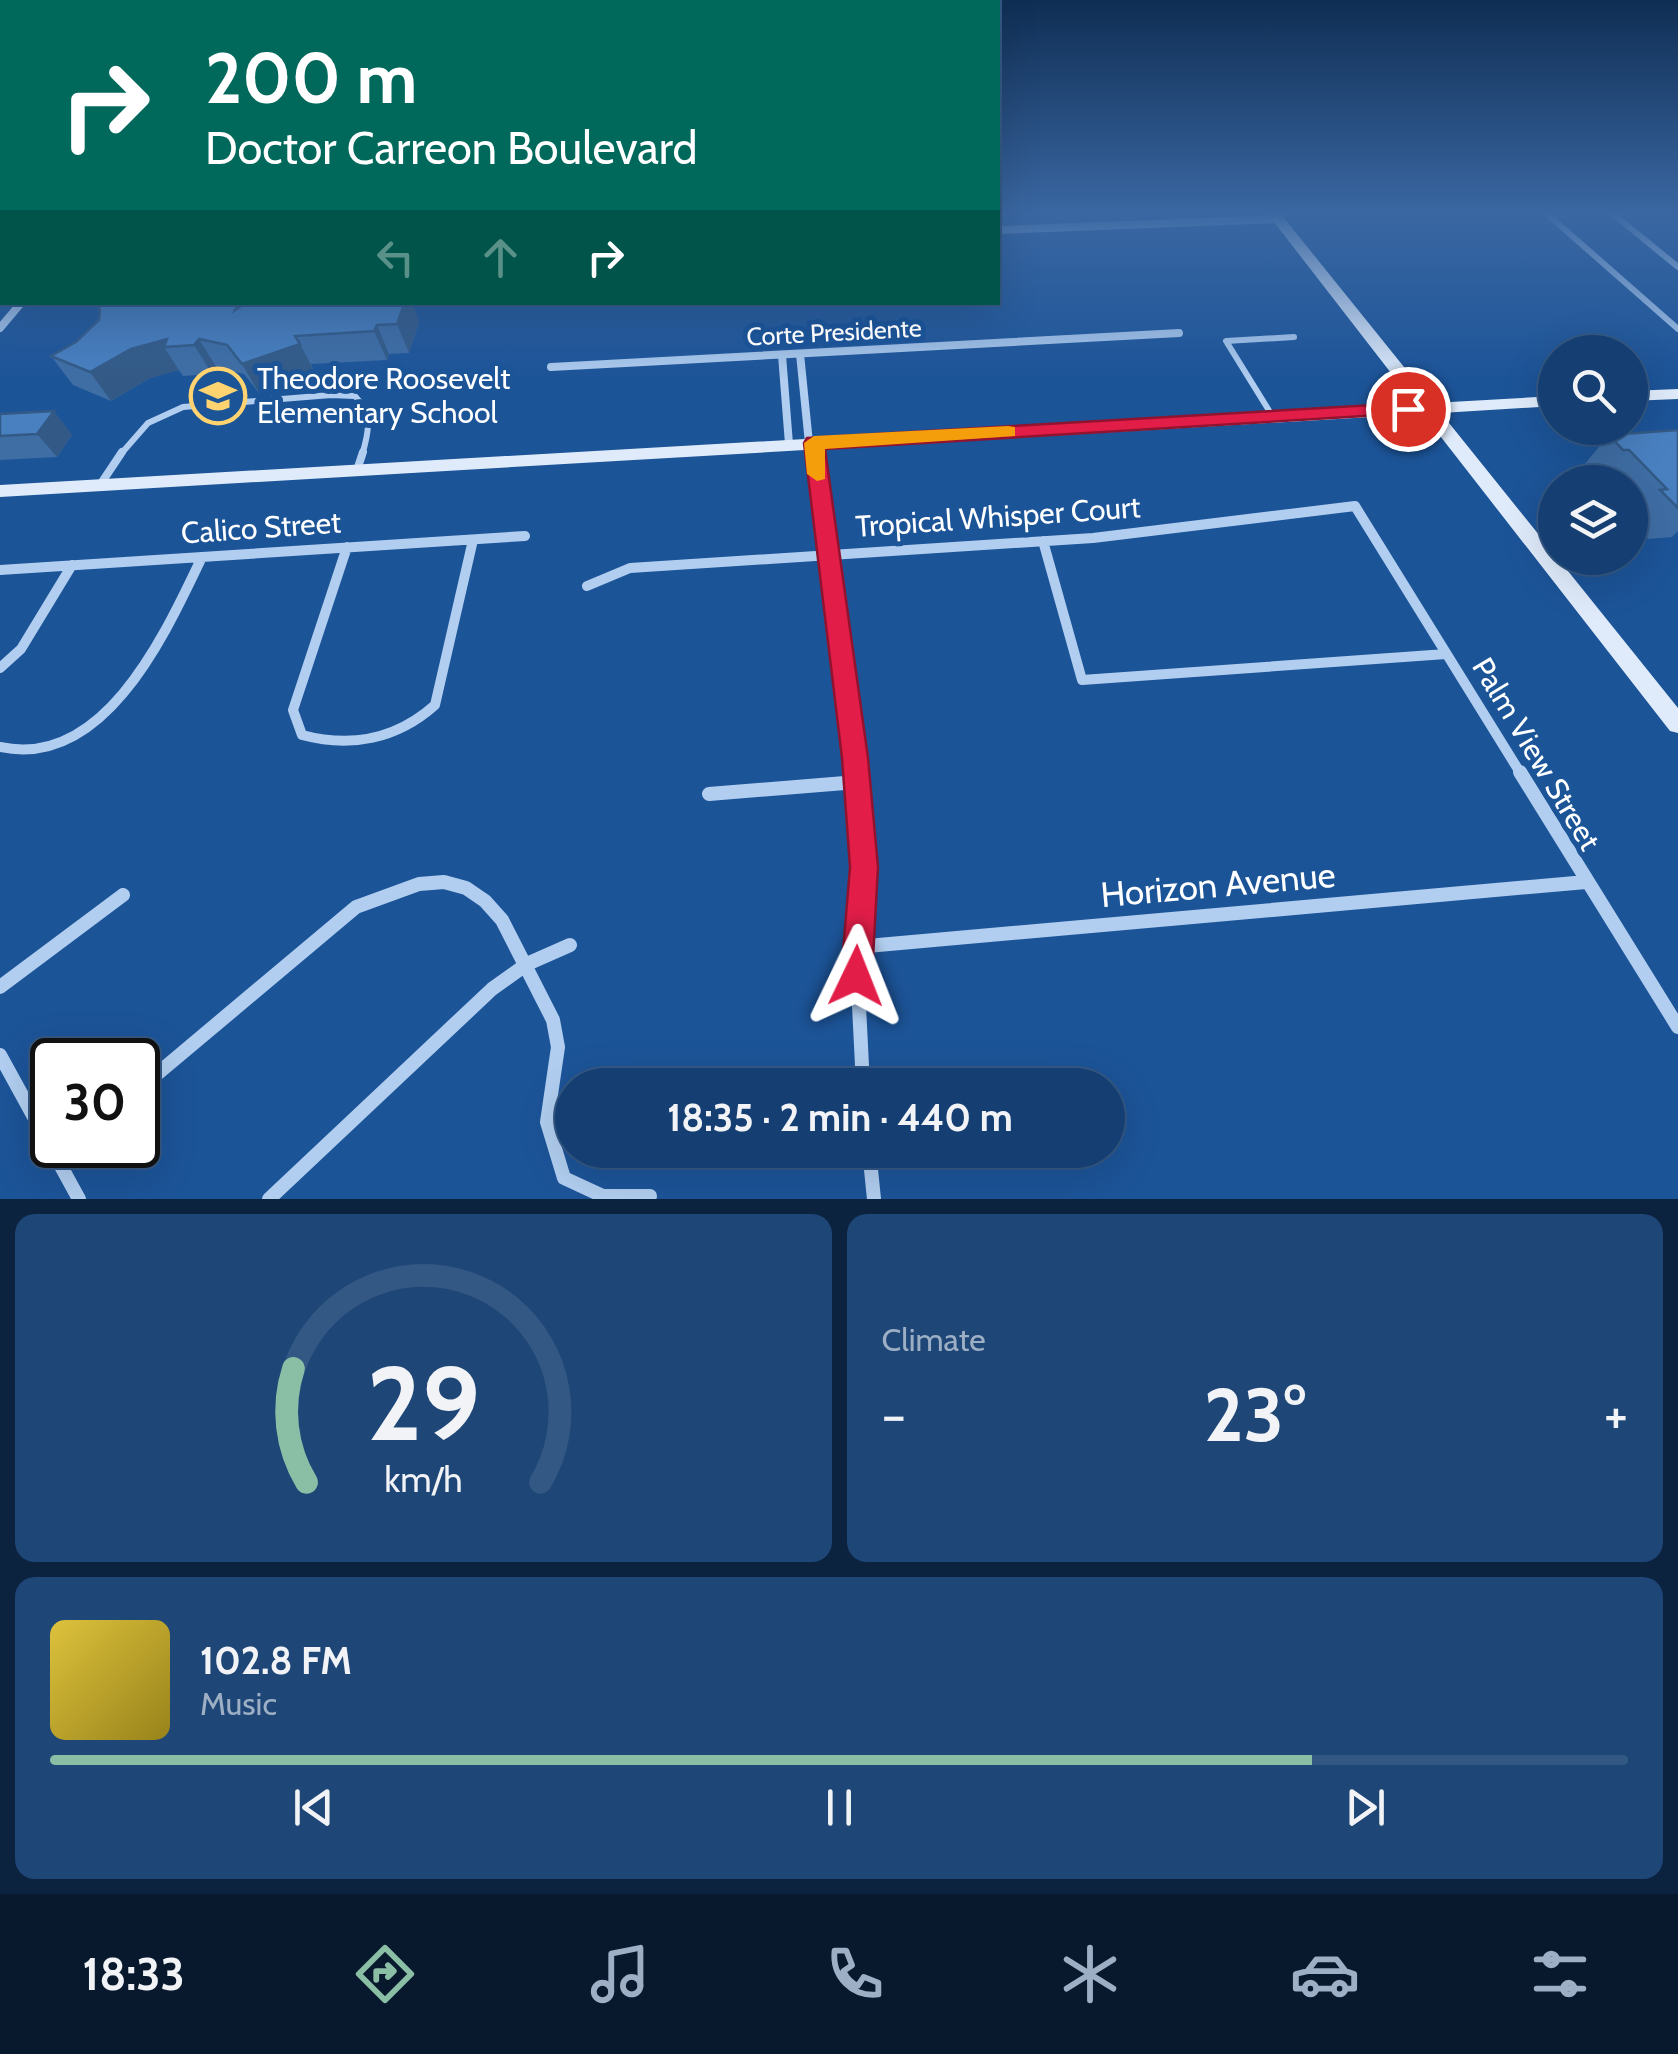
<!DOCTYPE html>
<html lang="en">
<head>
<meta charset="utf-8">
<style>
  :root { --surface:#153f72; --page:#1e4677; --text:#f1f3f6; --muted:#9dafc4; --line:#345884; --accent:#8abfa5 }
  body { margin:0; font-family:Cabin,sans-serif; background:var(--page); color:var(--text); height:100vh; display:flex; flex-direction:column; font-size:38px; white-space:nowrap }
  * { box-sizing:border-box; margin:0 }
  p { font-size:32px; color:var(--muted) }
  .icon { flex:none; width:55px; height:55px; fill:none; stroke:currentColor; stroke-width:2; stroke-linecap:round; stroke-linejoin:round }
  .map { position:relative; height:1199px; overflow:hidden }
  .panel { display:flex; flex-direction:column; gap:15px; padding:15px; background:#0c233f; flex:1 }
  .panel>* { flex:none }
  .hud { position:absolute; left:0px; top:0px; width:1000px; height:305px; box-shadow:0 10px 40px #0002,0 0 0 2px var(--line); background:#00695c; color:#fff; overflow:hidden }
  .tools { position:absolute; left:1538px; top:335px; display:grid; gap:20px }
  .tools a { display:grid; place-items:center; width:110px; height:110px; border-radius:50%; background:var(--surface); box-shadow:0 10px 40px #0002,0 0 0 2px var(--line); font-size:50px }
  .speed { position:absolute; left:30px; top:1038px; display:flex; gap:20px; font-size:50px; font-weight:700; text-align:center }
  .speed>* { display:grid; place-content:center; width:130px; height:130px; border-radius:50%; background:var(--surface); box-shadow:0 10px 40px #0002,0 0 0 2px var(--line); line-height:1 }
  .speed .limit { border:5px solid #111; border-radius:15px; background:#fff; color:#111 }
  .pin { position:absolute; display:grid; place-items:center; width:85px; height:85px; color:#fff; margin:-42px; border:5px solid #fff; border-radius:50%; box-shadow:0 2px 10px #0007 }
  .me { position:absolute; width:110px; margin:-55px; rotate:2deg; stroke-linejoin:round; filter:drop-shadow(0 0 8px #0008) }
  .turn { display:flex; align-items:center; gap:35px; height:210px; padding:0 40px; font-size:45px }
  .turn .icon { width:130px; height:130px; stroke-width:2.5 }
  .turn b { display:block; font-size:70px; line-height:85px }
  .lanes { display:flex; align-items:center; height:95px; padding:0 40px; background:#0003; justify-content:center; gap:50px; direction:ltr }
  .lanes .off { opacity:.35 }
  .big { font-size:75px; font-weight:700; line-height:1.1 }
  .panel .tile { flex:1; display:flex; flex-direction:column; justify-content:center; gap:15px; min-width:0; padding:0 35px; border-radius:20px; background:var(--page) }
  .panel .dial { align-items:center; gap:0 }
  .dial svg { height:260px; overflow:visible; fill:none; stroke:var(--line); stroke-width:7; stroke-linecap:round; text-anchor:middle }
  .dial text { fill:var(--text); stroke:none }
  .song { display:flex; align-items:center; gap:30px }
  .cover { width:120px; height:120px; border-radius:15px; background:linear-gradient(135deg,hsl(50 70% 55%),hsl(50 70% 35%)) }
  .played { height:10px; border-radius:5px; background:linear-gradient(90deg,var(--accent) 80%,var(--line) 80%) }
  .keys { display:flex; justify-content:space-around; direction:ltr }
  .heat { display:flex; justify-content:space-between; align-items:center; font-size:55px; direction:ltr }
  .panel .tiles { flex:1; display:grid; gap:15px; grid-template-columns:1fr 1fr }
  .tile:last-child { grid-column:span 2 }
  .trip { position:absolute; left:555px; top:1068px; width:570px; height:100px; border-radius:50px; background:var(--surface); box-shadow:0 10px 40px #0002,0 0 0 2px var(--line); font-weight:700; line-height:100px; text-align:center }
  .dock { display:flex; height:160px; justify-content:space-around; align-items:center; background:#08192e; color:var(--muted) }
  .dock .icon { width:70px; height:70px }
  .dock .active { color:var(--accent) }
  .dock b { font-size:45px; color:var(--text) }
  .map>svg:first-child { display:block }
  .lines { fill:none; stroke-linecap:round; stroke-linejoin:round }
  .lane-far1 { stroke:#b1cef0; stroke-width:6 }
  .lane { stroke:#b1cef0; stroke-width:8 }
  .street-far2 { stroke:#b1cef0; stroke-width:8 }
  .street-far1 { stroke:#b1cef0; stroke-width:10 }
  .street { stroke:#b1cef0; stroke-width:14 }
  .secondary { fill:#dfebfb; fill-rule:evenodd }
  .wall { fill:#3f6ea5 }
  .shaded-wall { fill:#335a86 }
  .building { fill:#4980c0; stroke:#335a86; stroke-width:2.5 }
  .route { fill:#e11d48; stroke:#92132f; stroke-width:2.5 }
  .slow { fill:#f59e0b }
  .labels { text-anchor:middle; stroke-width:10; stroke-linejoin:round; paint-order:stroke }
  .far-street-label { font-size:25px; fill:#fff; stroke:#1c5498 }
  .poi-label { font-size:30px; fill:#fff; stroke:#1c5498; text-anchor:start }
  .street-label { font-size:30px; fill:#fff; stroke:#1c5498 }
  .near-street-label { font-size:35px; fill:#fff; stroke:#1c5498 }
</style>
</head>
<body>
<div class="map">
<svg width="1678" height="1199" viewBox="0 0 1678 1199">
  <rect width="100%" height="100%" fill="#1c5498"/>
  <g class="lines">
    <!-- lane-far1 -->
    <path class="lane-far1" d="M1546 213 1678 329
      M1612 213 1678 267
      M1273 417 1226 341 1294 337
      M120 455 148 423 183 407 331 395 355 396C373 414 369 432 362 455"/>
    <!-- lane -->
    <path class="lane" d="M357 470 363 452
      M100 485 122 452"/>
    <!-- street-far2 -->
    <path class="street-far2" d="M998 230 1277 219
      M0 328 22 302
      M800 354 809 443
      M782 355 789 444
      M551 367 1179 333
      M814 443 816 455"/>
    <!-- street-far1 -->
    <path class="street-far1" d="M815 452 856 774
      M1043 541 1082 680 1446 654
      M347 547 293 710 302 735C351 748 397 739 435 705L473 540
      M0 570 525 536
      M587 586 630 568 1093 538 1355 506 1521 774
      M0 668 21 649 72 565
      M0 747C105 770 166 632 202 557"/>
    <!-- street -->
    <path class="street" d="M856 772 864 867 856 947 863 1085
      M1520 772 1678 1027
      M709 794 857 782
      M856 947 1586 882
      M0 987 123 895
      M0 1055 79 1199
      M138 1090 356 907 419 884 444 882 466 888 485 901 502 920 553 1020 558 1047 547 1122 564 1178 603 1196H650
      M869 1150 874 1199
      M55 1159 72 1145
      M269 1199 492 989 527 964 570 945"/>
    <!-- secondary -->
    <path class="secondary" d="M1267 213H1280L1433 403 1555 396V406L1441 413 1678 708V733L1670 731 1423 414 0 497V485L1415 404Z
      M1678 389V399L1630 401V391Z"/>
  </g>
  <!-- wall -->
  <path class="wall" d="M97 302H412L419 322 409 353 389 354 387 360 311 364 315 373 259 393 244 374 217 368 212 374 183 376 179 370 150 378 111 401 73 385 51 356 76 342 99 320 100 310Z
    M0 414 72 435 57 457 0 460Z
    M1678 430V531L1672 537 1648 539 1632 520 1636 517 1630 510V482H1605L1603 480 1597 481 1583 466 1609 435Z"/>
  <!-- shaded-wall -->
  <path class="shaded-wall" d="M394 302H412L419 322 409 353 397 324Z
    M377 325 389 354 387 360 374 331Z
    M167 339 164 347 179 370 150 378 111 401 90 372 131 349Z
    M199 339 217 368 212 374 194 345Z
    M300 344 315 373 259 393 242 364Z
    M54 411 72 435 57 457 37 434Z"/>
  <!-- building -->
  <path class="building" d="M97 302H168V304L170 302H239L235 310 247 302H405L397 324 377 325 374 331 295 336 300 344 242 364 227 345 199 339 194 345 164 347 167 339 131 349 90 372 51 356 76 342 99 320 100 310Z
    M54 411 37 434 0 436V414Z
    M1678 430V508L1660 490 1667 489 1629 450H1623L1609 435Z"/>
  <!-- sky -->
  <linearGradient id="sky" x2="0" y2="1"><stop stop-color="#0f2e54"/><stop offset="0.56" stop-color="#3a67a2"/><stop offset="1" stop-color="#3a67a2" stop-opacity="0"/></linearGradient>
  <rect width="1678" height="381" fill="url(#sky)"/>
  <!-- route -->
  <path class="route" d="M1408 403 1414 405V413L825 449 868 758 878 867 872 976 867 987 856 991 846 987 841 976 850 867 842 758 804 443 807 438Z"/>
  <!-- slow -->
  <path class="slow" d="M1008 426 1015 427V436L825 449V479L817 481 807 474 804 443 814 436Z"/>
  <!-- icons -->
  <defs>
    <g id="school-ring" transform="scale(2.875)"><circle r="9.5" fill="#1c5498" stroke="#ffd470" stroke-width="1.5"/><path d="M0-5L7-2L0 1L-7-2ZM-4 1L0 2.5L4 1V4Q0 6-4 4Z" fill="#ffd470"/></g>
  </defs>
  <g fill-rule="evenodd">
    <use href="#school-ring" x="218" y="396"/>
  </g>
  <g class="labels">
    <!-- far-street labels -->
    <g class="far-street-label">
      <text transform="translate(834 332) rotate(-3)" y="9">Corte Presidente</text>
    </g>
    <!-- poi labels -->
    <g class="poi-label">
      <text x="257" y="389">Theodore Roosevelt<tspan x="257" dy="34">Elementary School</tspan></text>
    </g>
    <!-- street labels -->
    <g class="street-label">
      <text transform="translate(998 517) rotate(-4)" y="10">Tropical Whisper Court</text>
      <text transform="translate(261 528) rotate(-4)" y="10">Calico Street</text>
      <text transform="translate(1536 754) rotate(59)" y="10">Palm View Street</text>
    </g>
    <!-- near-street labels -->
    <g class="near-street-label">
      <text transform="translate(1218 885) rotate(-5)" y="12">Horizon Avenue</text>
    </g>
  </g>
</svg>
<div class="tools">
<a><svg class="icon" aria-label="search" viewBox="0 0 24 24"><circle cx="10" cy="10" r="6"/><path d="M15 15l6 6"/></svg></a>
<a><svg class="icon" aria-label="layers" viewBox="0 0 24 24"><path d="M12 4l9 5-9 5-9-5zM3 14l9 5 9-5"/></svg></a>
</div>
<div class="speed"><div class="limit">30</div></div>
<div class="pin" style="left:1408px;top:409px;background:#d93025"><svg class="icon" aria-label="arrive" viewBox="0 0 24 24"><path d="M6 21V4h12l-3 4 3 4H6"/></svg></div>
<svg class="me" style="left:856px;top:976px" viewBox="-20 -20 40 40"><path d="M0-17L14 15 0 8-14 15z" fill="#e11d48" stroke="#fff" stroke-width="4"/></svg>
<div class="trip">18:35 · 2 min · 440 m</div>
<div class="hud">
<div class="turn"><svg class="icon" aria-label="right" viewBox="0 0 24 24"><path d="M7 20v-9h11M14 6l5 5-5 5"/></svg><div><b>200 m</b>Doctor Carreon Boulevard</div></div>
<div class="lanes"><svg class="icon off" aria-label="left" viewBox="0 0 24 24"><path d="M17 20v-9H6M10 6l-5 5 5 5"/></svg><svg class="icon off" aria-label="ahead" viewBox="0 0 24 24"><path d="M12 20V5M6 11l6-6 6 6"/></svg><svg class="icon" aria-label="right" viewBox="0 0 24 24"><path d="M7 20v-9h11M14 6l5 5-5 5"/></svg></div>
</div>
</div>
<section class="panel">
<div class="tiles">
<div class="tile dial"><svg viewBox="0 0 100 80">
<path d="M14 69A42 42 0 1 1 86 69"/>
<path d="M14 69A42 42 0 0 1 10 34" stroke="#8abfa5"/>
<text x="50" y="56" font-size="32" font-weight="700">29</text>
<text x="50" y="72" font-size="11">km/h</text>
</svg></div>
<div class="tile"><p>Climate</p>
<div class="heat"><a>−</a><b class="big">23°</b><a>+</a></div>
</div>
<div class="tile">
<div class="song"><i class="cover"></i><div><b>102.8 FM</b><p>Music</p></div></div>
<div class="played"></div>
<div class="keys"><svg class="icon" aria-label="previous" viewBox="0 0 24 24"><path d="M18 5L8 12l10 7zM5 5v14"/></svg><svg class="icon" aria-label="pause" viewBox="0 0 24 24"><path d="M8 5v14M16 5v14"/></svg><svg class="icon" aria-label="next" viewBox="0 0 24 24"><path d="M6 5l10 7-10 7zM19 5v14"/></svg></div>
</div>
</div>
</section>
<nav class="dock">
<b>18:33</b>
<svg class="icon active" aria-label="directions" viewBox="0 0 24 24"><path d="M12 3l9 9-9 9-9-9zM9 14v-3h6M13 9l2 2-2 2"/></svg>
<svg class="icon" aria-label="music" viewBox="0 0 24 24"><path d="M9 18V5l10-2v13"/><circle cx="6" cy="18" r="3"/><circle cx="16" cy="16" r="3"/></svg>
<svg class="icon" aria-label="phone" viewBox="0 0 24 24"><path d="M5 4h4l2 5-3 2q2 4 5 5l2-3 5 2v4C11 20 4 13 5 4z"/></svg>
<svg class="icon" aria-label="climate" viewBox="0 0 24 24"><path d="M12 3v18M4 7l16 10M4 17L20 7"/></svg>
<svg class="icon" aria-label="car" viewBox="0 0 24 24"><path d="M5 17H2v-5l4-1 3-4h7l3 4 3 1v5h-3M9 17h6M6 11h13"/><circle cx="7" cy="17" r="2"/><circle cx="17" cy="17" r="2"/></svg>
<svg class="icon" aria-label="filters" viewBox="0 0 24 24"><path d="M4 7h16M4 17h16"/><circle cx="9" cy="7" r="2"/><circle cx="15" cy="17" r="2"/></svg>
</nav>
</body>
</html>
